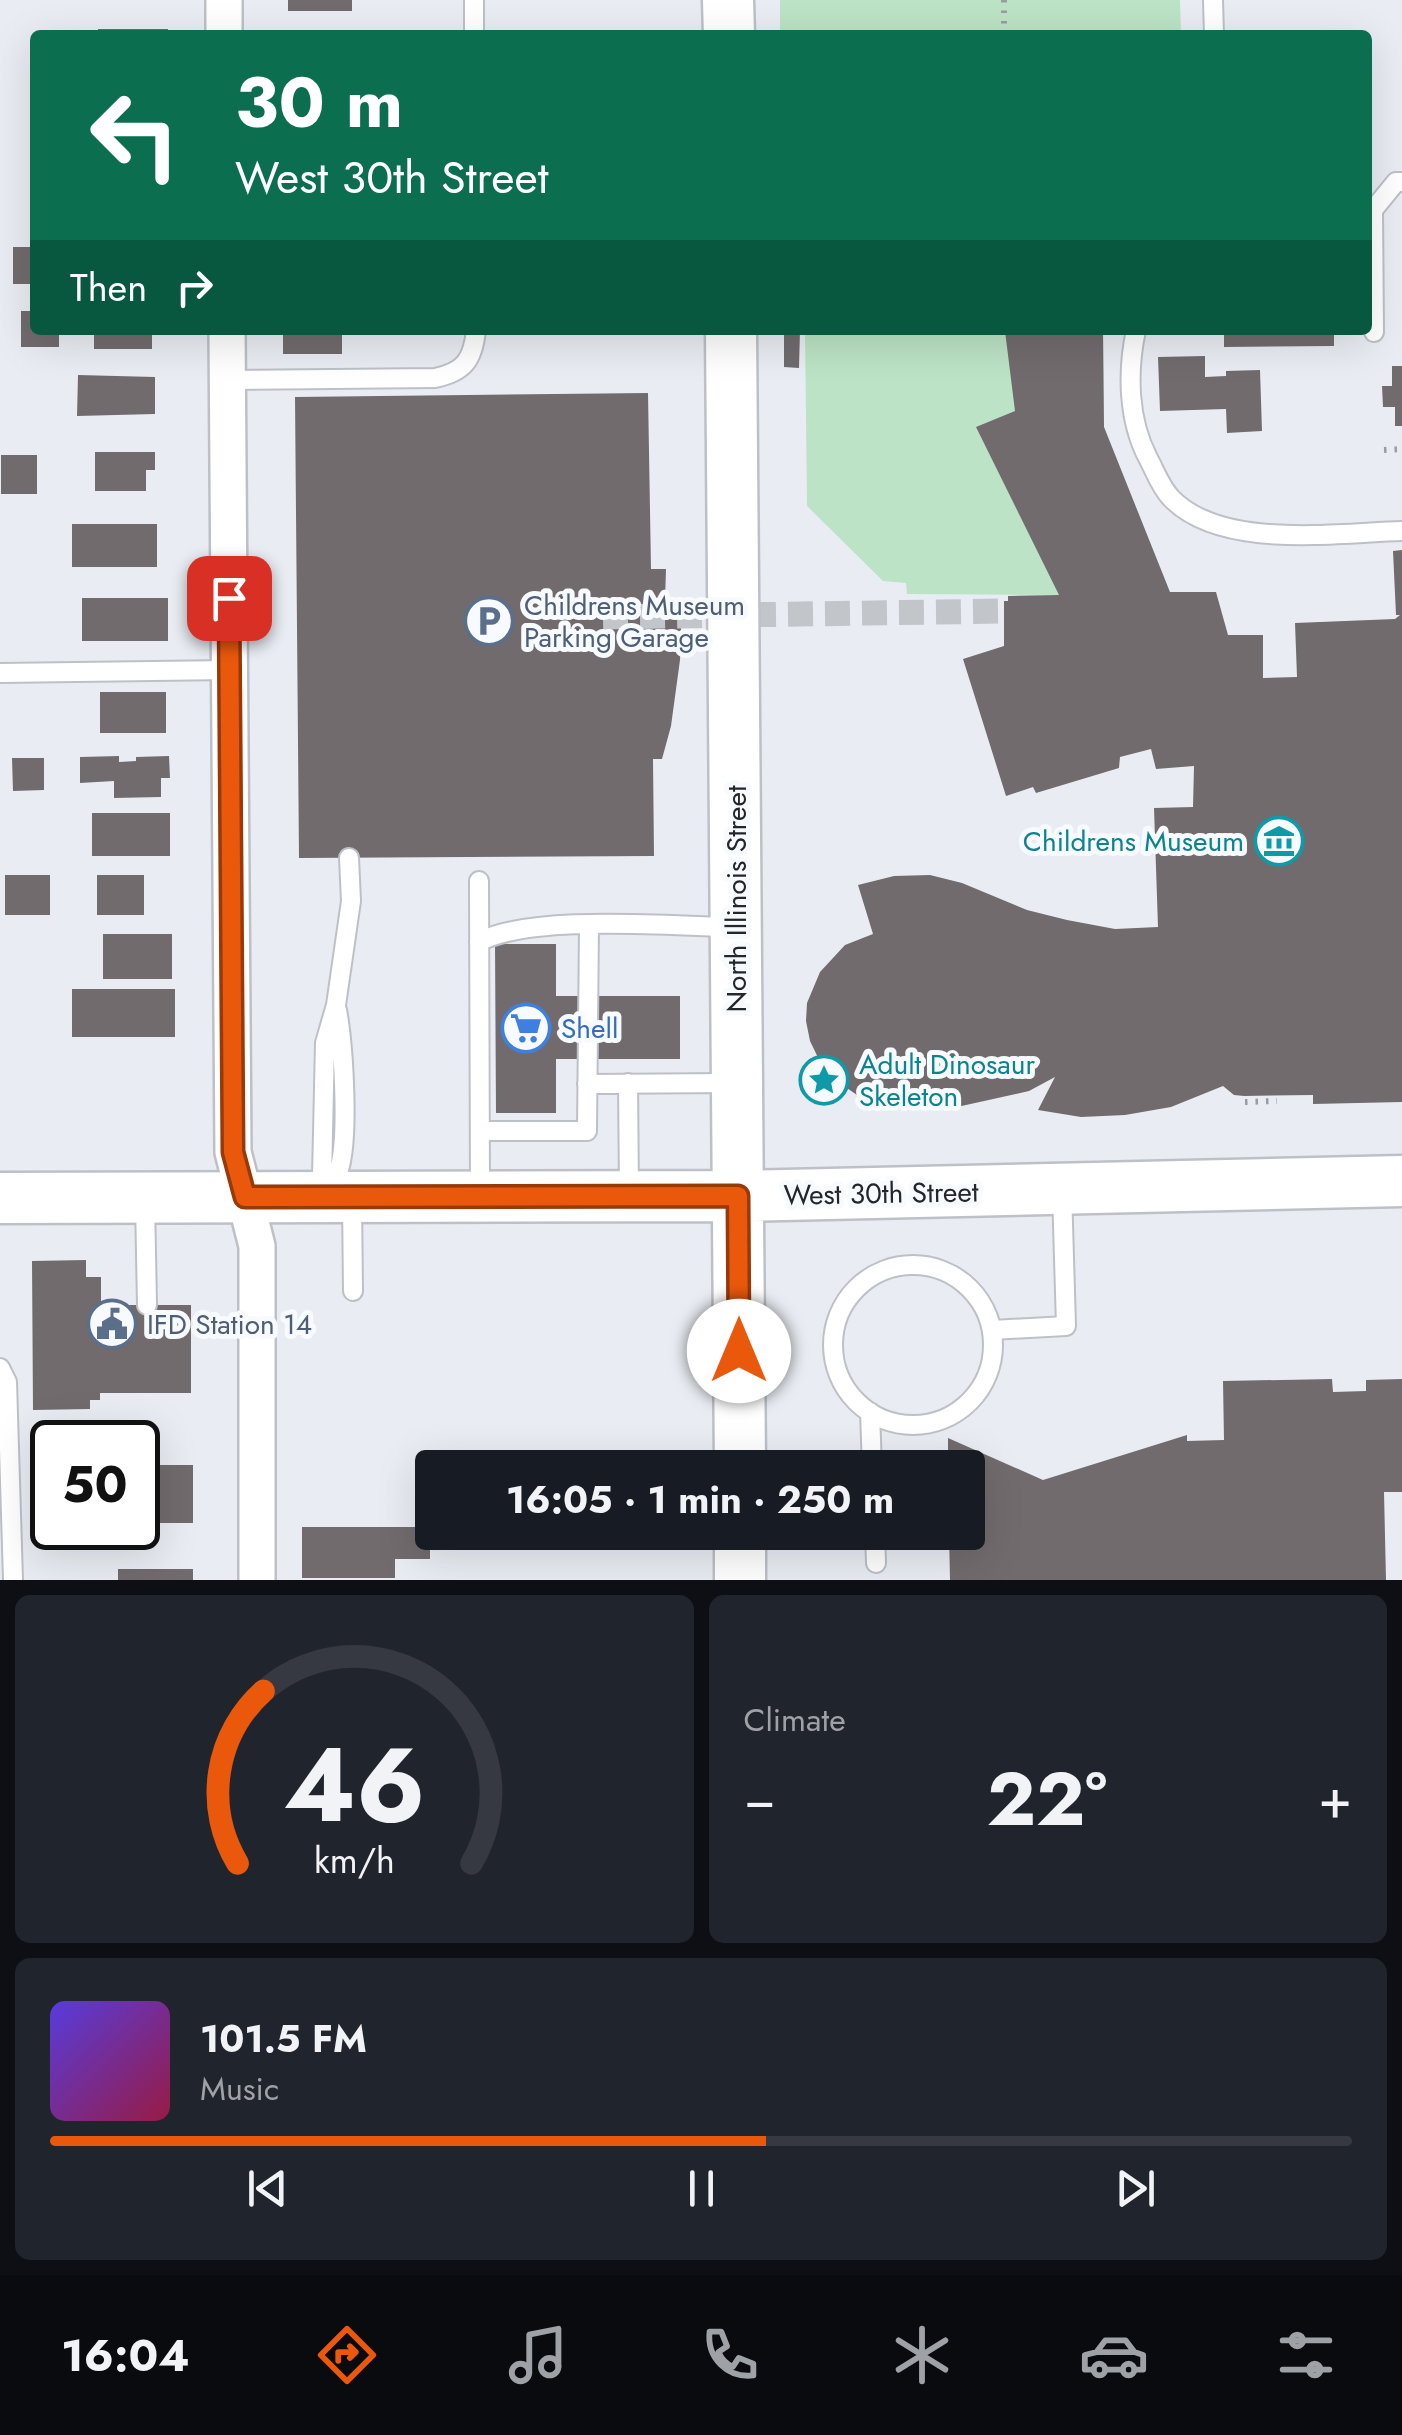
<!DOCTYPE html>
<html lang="en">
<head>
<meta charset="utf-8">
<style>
  :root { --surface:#171b24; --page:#20242c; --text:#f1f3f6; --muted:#9ea1a6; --line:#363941; --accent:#ea580c }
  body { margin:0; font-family:Jost,sans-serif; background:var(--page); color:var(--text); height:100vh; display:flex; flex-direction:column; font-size:38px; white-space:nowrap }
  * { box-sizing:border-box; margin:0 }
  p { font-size:32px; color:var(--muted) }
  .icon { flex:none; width:55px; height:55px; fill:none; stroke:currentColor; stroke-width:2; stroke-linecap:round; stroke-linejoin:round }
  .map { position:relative; height:1580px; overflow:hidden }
  .sheet { display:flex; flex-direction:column; gap:15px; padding:15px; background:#0d0f14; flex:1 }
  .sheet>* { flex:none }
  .banner { position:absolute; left:30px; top:30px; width:1342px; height:305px; border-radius:10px; box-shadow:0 10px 40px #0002; background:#0b6e4f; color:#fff; overflow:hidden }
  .speed { position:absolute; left:30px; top:1420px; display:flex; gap:20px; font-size:50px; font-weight:700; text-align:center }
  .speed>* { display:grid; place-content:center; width:130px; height:130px; border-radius:50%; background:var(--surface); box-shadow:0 10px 40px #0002; line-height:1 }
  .speed .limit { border:5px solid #111; border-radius:15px; background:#fff; color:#111 }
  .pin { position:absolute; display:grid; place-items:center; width:85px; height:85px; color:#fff; margin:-42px; border-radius:20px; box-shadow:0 5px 15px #0006 }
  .me { position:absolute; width:110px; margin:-55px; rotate:0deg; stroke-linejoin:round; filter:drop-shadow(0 0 8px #0008) }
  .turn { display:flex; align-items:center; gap:35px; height:210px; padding:0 40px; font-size:45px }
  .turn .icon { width:130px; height:130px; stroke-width:2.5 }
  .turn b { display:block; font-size:70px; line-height:85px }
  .then { display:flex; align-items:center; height:95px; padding:0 40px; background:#0003; gap:20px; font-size:38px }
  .big { font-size:75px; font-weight:700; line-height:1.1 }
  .sheet .tile { flex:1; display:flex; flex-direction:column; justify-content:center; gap:15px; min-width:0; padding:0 35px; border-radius:15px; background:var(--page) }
  .sheet .dial { align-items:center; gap:0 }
  .dial svg { height:260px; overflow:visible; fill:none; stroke:var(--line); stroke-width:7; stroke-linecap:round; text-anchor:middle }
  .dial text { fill:var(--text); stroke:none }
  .song { display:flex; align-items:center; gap:30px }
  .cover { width:120px; height:120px; border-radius:15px; background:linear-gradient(135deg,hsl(250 70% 55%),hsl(340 70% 35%)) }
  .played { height:10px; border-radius:5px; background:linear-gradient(90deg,var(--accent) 55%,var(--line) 55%) }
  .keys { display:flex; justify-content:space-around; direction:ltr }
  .heat { display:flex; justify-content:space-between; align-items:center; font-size:55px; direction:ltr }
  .sheet .tiles { flex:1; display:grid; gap:15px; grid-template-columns:1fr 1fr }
  .tile:last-child { grid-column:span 2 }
  .trip { position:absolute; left:415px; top:1450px; width:570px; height:100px; border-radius:10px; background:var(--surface); box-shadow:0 10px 40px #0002; font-weight:700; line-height:100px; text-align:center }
  .dock { display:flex; height:160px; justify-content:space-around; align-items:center; background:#090b0e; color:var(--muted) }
  .dock .icon { width:70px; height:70px }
  .dock .selected { color:var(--accent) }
  .dock b { font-size:45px; color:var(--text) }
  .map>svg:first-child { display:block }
  .green { fill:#bce3c5 }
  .building { fill:#716b6e }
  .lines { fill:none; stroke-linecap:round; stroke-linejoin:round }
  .pedestrian-tunnel { stroke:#c2c5ca; stroke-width:25; stroke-dasharray:25 12; stroke-linecap:butt }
  .service-casing { stroke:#bdc1c7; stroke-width:22 }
  .minor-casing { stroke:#bdc1c7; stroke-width:40 }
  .secondary-casing { stroke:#bdc1c7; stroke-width:55 }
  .path { stroke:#999ca0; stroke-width:6; stroke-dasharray:2.5 8; stroke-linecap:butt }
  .service { stroke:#fff; stroke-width:18 }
  .minor { stroke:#fff; stroke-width:35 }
  .secondary { stroke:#fff; stroke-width:50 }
  .route-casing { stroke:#983908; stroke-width:25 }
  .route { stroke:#ea580c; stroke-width:18 }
  .labels { text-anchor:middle; stroke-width:10; stroke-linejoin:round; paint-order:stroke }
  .service-label { font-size:28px; fill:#4e5e75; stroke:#f7faff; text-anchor:start }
  .culture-label { font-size:28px; fill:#0d838f; stroke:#f7faff; text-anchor:end }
  .street-label { font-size:28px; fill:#242628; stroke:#f7faff }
  .shop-label { font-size:28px; fill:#366cbe; stroke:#f7faff; text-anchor:start }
</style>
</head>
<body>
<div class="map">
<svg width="1402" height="1580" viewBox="0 0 1402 1580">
  <rect width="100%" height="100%" fill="#e9edf3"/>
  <!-- green -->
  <path class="green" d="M780 0H1180L1181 35H780Z
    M805 330H1103L1104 427 1154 554 1081 581 1059 595 907 594 906 583 883 581 807 506Z"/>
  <!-- building -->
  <path class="building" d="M288 0H352V11H288Z
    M98 29H168V35H98Z
    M13 247H35V284H13Z
    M21 311H35V330H59V347H21Z
    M94 330H152V349H94Z
    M283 330H342V354H283Z
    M784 330H800L799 368 784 367Z
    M1103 330 1104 427 1170 592H1216L1228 635H1263V678L1297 677 1295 623 1395 619 1400 615H1396L1393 551 1402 550V1102L1313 1104V1095L1244 1096 1234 1095 1223 1086 1171 1107 1125 1115 1081 1117 1038 1110 1055 1077 1029 1091 948 1109H894L860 1097 835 1080 824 1070 810 1041 806 1021 807 1003 820 972 845 945 873 934 858 885 894 876 930 875 962 883 1027 910 1067 920 1115 929 1158 927 1154 808 1193 807 1194 766 1156 769 1151 749 1120 757 1119 768 1036 793 1033 787 1006 796 963 659 1004 646V601H1008V596L1059 595 976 427 1015 411 1005 331Z
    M1224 330H1334V346L1224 347Z
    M1205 356V377L1226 376V371L1260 370 1262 431 1227 433 1226 409 1160 411 1158 357Z
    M1392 366H1402V426H1395V407H1383L1382 386H1392Z
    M78 375 155 377V414L77 416Z
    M648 393 651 569H666L665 601H682L680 660 671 726 662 759H653L654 856 299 858 295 397Z
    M95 452H155V470H146V491H95Z
    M1 455H37V494H1Z
    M72 524H157V567H72Z
    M82 598H168V641H82Z
    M100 692H166V733H100Z
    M119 756V762L136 761V757L169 756 170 778H161V797L114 798V781L80 783V757Z
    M12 758H44V790L13 791Z
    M92 813H170V856H92Z
    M5 875H50V915H5Z
    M97 875H144V915H97Z
    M103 934H172V979H103Z
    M495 944H556V996H680V1059H556V1113H496Z
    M72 989H175V1037H72Z
    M86 1260V1277H101V1305H191V1393H100V1400H90V1409L33 1410 32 1261Z
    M1332 1379 1333 1392 1366 1391V1380L1402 1379V1492H1384L1386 1580H950L949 1532H968V1468H948V1438L1043 1480 1187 1435V1441L1224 1440 1223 1381Z
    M138 1465H193V1523H138Z
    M302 1527H430V1559H395V1578H302Z
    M118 1569H193V1580H118Z"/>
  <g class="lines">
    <!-- pedestrian-tunnel -->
    <path class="pedestrian-tunnel" d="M603 617 1004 611"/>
    <!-- service casing -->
    <g class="service-casing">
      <path id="service" d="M474 0V35
        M1213 0 1214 35
        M1136 330C1127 372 1128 420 1148 458 1156 473 1160 486 1171 498 1221 550 1335 533 1402 531
        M1374 332 1373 210 1396 182H1402
        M227 380 435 378C464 372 473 360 476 330
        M0 673 230 670
        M479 881 480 1192
        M479 942C531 914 668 926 731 927
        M628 1083 629 1192
        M587 1084 732 1083
        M480 1131H587L589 925
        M326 1189C328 1186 334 1181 336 1177 351 1149 343 1043 337 1010
        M313 1192 322 1177 325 1043 336 1005 351 901 349 858
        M352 1199 353 1291
        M145 1201 147 1305
        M833 1345a80 80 0 1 1 160 0a80 80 0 1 1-160 0Z
        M992 1330 1066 1326 1062 1190
        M0 1368 7 1382 13 1580
        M870 1412 872 1468
        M875 1532 876 1563"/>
    </g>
    <!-- minor casing -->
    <g class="minor-casing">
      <path id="minor" d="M224 0V35
        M227 330 233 1152 257 1246V1580"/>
    </g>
    <!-- secondary casing -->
    <g class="secondary-casing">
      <path id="secondary" d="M728 0 729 35
        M731 330 740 1468
        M0 1198 738 1196 1402 1181
        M740 1532V1580"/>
    </g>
    <!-- path -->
    <path class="path" d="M1004 0V35
      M845 35 970 34
      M1384 450 1402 449
      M1245 1102 1277 1101"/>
    <!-- service -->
    <use href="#service" class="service"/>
    <!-- minor -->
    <use href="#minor" class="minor"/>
    <!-- secondary -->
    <use href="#secondary" class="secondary"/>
  </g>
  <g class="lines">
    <!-- route casing -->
    <g class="route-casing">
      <path id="route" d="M229 598 233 1152 245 1197 738 1196 739 1351"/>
    </g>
    <!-- route -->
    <use href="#route" class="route"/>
  </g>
  <!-- icons -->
  <defs>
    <g id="parking-ring" transform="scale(2.5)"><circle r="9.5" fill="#f7faff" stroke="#5c6f8a" stroke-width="1.5"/><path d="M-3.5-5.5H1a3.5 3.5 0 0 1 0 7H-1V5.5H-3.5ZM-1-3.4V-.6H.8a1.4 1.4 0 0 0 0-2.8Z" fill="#5c6f8a"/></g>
    <g id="museum-ring" transform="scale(2.5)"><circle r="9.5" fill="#f7faff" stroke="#0f9aa8" stroke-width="1.5"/><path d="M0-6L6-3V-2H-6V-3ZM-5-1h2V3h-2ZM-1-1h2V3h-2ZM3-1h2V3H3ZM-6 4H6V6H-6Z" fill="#0f9aa8"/></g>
    <g id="supermarket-ring" transform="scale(2.5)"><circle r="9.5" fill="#f7faff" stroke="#3f7fe0" stroke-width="1.5"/><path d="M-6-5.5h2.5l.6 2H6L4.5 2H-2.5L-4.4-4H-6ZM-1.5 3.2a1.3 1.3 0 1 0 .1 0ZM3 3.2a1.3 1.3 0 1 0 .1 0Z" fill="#3f7fe0"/></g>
    <g id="sight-ring" transform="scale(2.5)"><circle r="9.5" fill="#f7faff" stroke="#0f9aa8" stroke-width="1.5"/><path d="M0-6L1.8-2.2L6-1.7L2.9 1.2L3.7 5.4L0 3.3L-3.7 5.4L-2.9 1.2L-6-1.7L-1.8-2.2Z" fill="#0f9aa8"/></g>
    <g id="civic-ring" transform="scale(2.5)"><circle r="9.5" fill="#f7faff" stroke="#5c6f8a" stroke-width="1.5"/><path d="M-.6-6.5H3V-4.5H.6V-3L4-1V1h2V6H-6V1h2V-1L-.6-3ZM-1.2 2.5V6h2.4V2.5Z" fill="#5c6f8a"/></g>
  </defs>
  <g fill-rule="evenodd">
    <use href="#parking-ring" x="489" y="621"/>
    <use href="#museum-ring" x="1279" y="841"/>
    <use href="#supermarket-ring" x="526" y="1028"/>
    <use href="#sight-ring" x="824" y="1080"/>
    <use href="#civic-ring" x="112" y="1324"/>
  </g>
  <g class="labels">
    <!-- service labels -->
    <g class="service-label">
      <text x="524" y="615">Childrens Museum<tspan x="524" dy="32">Parking Garage</tspan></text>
      <text x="147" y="1334">IFD Station 14</text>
    </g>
    <!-- culture labels -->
    <g class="culture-label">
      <text x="1244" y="851">Childrens Museum</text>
      <text x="859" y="1074" text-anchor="start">Adult Dinosaur<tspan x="859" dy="32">Skeleton</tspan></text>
    </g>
    <!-- street labels -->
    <g class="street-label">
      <text transform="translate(736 899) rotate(-90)" y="10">North Illinois Street</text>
      <text transform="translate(881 1193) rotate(-1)" y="10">West 30th Street</text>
    </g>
    <!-- shop labels -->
    <g class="shop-label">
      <text x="561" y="1038">Shell</text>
    </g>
  </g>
</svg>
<div class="speed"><div class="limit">50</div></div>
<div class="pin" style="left:229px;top:598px;background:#d93025"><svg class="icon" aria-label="arrive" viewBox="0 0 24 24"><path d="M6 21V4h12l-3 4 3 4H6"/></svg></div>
<svg class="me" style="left:739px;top:1351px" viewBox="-20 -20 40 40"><circle r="19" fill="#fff"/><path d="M0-13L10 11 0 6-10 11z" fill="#ea580c"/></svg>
<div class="trip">16:05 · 1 min · 250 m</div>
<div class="banner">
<div class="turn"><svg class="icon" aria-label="left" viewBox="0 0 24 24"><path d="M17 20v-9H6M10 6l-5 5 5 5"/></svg><div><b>30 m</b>West 30th Street</div></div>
<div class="then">Then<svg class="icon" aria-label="right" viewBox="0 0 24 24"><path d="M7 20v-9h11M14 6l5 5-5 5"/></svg></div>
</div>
</div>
<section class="sheet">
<div class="tiles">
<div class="tile dial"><svg viewBox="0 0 100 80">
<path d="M14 69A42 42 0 1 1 86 69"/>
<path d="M14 69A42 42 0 0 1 22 16" stroke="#ea580c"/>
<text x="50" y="56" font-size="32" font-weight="700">46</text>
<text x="50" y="72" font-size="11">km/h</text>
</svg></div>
<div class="tile"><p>Climate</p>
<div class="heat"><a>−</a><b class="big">22°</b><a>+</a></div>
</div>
<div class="tile">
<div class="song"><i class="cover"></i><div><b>101.5 FM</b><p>Music</p></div></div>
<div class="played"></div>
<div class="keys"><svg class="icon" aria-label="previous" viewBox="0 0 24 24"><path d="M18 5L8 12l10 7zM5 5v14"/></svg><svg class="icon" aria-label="pause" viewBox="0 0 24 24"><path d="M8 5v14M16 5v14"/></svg><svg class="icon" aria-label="next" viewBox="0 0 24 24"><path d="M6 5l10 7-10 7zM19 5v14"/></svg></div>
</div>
</div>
</section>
<nav class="dock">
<b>16:04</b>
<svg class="icon selected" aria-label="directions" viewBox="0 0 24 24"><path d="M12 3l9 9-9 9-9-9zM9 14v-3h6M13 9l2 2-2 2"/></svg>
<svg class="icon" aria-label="music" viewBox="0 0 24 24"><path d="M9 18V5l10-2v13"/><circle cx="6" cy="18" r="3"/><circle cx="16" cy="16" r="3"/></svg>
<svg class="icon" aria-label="phone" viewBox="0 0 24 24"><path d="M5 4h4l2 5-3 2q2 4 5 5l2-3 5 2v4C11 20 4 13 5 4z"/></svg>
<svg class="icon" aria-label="climate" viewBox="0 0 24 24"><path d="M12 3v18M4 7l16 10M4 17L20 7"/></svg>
<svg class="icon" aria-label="car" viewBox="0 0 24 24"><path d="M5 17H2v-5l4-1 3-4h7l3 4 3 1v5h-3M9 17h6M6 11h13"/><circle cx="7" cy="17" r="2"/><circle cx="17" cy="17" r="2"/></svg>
<svg class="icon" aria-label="filters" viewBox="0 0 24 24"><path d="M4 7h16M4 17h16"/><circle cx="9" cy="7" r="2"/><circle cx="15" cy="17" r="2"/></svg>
</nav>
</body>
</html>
